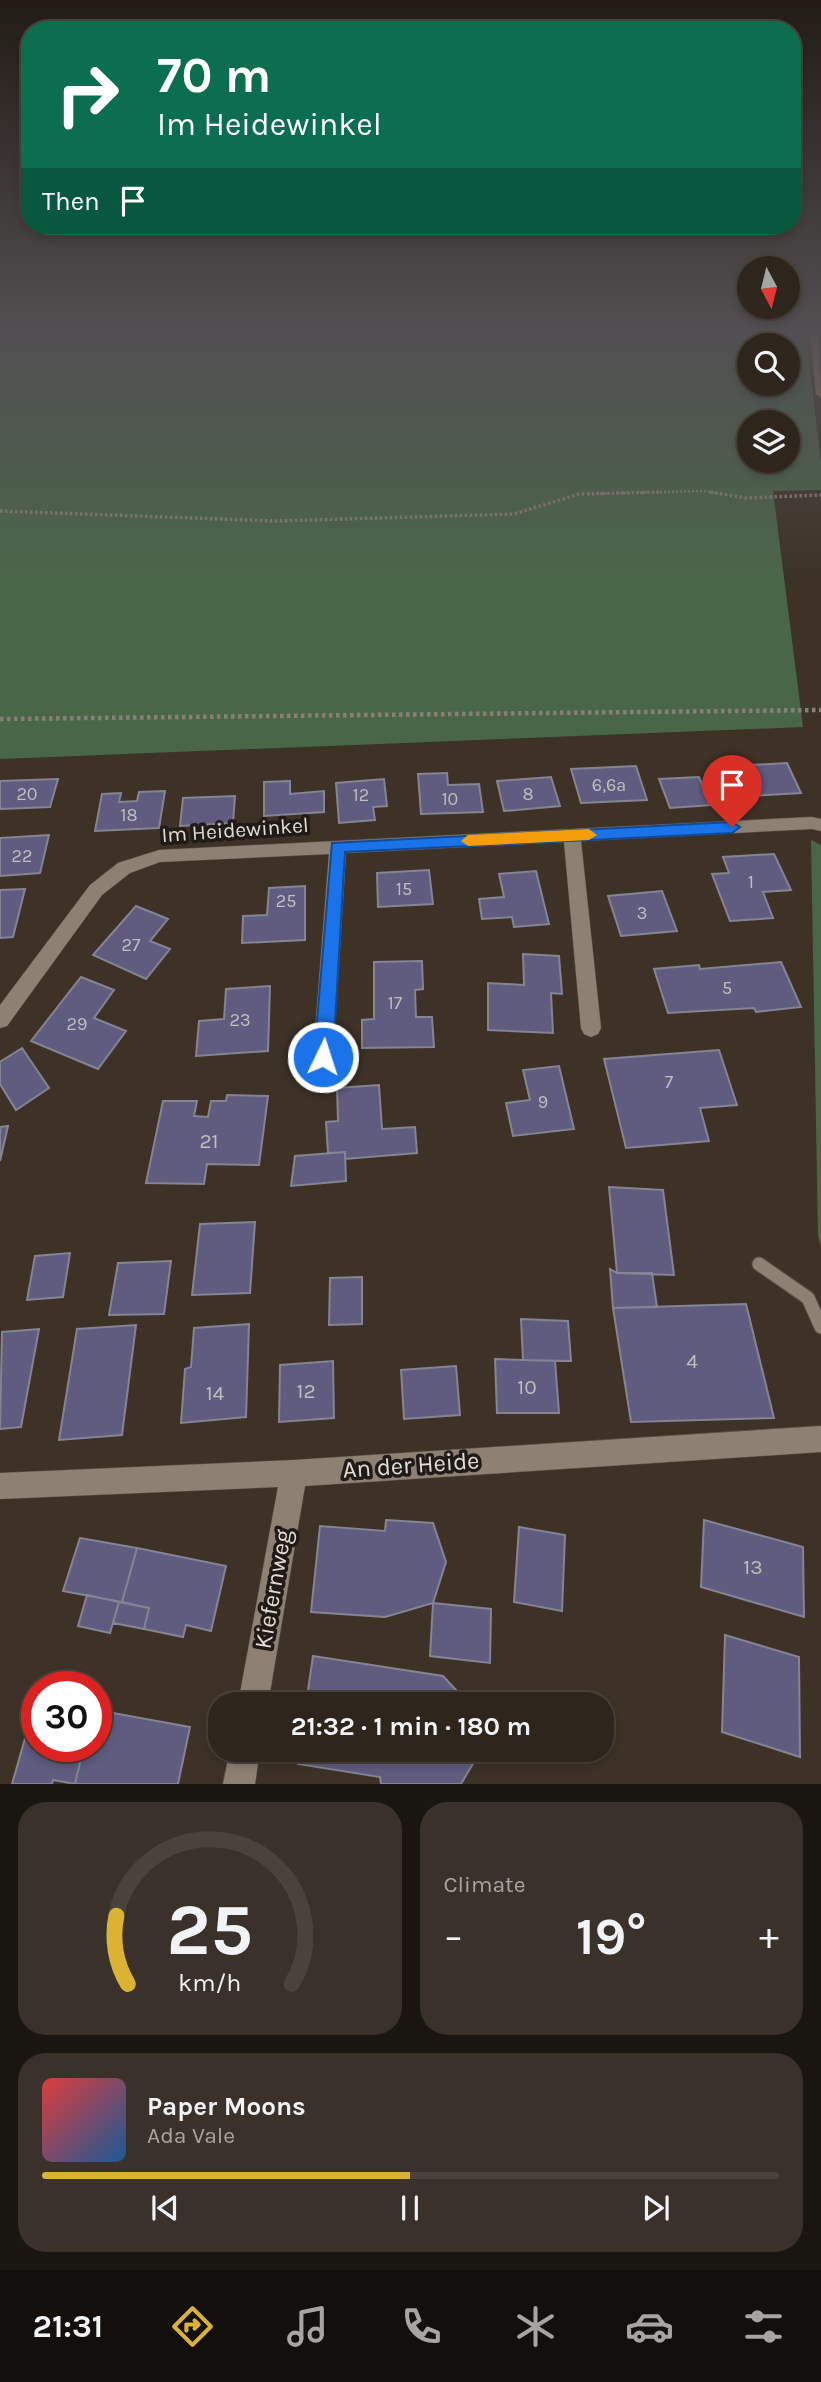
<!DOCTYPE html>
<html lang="en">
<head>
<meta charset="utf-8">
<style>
  :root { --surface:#2e261d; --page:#3a322a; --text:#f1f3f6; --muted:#a7a5a4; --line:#49433b; --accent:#dab333 }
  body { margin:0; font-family:Karla,sans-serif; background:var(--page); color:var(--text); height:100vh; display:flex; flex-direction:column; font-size:26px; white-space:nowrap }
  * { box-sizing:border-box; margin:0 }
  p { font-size:23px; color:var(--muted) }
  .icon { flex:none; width:38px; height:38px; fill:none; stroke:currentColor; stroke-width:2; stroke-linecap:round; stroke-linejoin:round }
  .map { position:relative; height:1784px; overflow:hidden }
  .details { display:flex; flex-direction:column; gap:18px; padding:18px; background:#191510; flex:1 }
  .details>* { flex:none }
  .top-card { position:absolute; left:21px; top:21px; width:780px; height:214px; border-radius:28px; box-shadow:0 4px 10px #0003,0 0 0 2px var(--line); background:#0b6e4f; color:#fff; overflow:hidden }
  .needle { width:46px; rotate:173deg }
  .controls { position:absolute; left:737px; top:256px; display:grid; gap:14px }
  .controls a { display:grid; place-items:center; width:63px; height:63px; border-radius:50%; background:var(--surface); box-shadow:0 4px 10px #0003,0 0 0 2px var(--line); font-size:35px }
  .speed { position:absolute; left:21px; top:1671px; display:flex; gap:14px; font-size:35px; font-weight:700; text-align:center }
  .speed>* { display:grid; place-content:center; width:91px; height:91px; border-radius:50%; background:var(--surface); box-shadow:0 4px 10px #0003,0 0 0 2px var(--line); line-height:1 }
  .speed .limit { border:10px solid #d22; background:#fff; color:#111 }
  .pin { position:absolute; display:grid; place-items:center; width:60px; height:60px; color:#fff; margin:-72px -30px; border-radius:50% 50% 50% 0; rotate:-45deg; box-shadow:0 0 7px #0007 }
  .pin .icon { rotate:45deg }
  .me { position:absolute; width:77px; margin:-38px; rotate:4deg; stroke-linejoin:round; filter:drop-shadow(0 0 5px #0008) }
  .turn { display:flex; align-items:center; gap:24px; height:147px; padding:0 21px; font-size:32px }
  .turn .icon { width:91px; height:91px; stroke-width:2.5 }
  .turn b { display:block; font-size:49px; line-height:60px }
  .then { display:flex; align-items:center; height:66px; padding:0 21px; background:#0003; gap:14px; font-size:26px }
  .big { font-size:52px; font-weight:700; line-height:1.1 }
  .details .widget { flex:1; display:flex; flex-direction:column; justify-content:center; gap:10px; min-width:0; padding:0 24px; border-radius:28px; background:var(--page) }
  .details .dial { align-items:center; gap:0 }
  .dial svg { height:182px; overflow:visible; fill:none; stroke:var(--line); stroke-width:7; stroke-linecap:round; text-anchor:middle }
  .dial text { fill:var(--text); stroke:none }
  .song { display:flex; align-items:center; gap:21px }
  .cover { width:84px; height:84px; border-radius:10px; background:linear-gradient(135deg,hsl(0 70% 55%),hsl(210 70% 35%)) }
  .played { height:7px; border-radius:4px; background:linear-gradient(90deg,var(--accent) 50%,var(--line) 50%) }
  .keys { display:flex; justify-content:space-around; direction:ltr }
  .heat { display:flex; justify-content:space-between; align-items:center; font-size:38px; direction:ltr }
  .details .tiles { flex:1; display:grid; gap:18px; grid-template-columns:1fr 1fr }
  .widget:last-child { grid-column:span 2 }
  .trip { position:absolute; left:208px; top:1692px; width:406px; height:70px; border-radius:28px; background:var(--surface); box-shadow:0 4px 10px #0003,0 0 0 2px var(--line); font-weight:700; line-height:70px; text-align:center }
  .tab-bar { display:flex; height:112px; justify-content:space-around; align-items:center; background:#120f0c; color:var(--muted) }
  .tab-bar .icon { width:49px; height:49px }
  .tab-bar .current { color:var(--accent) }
  .tab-bar b { font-size:32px; color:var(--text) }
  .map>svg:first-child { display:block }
  .forest { fill:#4a6649; fill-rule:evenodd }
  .building { fill:#5f5c7f; stroke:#858494; stroke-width:2 }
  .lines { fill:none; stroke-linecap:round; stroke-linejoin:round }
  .lane-casing { stroke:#5a5047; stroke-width:15 }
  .street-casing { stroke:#5a5047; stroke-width:1 }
  .secondary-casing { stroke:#5a5047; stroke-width:1 }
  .path-far2 { stroke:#8a7f77; stroke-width:2.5; stroke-dasharray:2 2; stroke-linecap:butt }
  .path-far1 { stroke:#8a7f77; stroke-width:3.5; stroke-dasharray:2.5 2.5; stroke-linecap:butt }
  .path { stroke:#8a7f77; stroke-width:4.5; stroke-dasharray:3.5 3.5; stroke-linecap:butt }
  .lane { stroke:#8e8174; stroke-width:13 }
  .street { fill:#8e8174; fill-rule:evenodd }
  .secondary { fill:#a97e68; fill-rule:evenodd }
  .route { fill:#1a73e8; stroke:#114b97; stroke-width:2 }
  .slow { fill:#f59e0b }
  .labels { text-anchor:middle; stroke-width:7; stroke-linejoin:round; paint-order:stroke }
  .number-label { font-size:18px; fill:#c3bcc0 }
  .street-label { font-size:21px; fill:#e4dcd6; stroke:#201b16 }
  .near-number-label { font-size:21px; fill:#c3bcc0 }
  .near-street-label { font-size:24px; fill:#e4dcd6; stroke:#201b16 }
</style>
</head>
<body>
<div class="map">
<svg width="821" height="1784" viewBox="0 0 821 1784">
  <rect width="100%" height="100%" fill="#3e3227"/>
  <!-- forest -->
  <path class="forest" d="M0 330H805L821 461V490L773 491 803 727 0 759ZM749 345H788V383H749ZM749 422H788V460H749Z
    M811 840 821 845V1246L818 1236Z"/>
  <!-- building -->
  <path class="building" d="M787 763 801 793 749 796 736 766Z
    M636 766 647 800 581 803 571 769Z
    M447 773 448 785 479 784 483 812 421 814 418 774Z
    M551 777 560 806 504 811 497 781Z
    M699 777 711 805 670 808 659 779Z
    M58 779 50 807 0 809V781Z
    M384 779 387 806 373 807 375 820 339 823 336 783Z
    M290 781V794L324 791V812L264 816V782Z
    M165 791 159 828 95 831 102 794 121 793 119 802 137 801 139 792Z
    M235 796 233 823 180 826 183 798Z
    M49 835 40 873 0 876V838Z
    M774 854 791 890 763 892 773 918 730 921 712 874 729 873 723 857Z
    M429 870 433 904 378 907 377 873Z
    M536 871 549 924 514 927 512 917 482 919 479 899 504 897 499 874Z
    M305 886V940L242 943 243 916 267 915 269 888Z
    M25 889 13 937 0 938V890Z
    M662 891 677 931 621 936 608 896Z
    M136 906 168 919 150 941 170 949 146 979 93 955Z
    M523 954 559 956 562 994 551 993 553 1033 488 1030V983L524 985Z
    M422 961 423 989 415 990 416 1017H432L434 1047 362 1048V1020L374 1019V962Z
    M781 962 801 1007 756 1012 754 1008 668 1013 654 969 699 965 700 969Z
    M81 977 114 990 94 1018 126 1031 98 1069 31 1041Z
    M270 986 268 1051 196 1056 199 1021 224 1019 226 989Z
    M22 1048 49 1088 16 1110 0 1084V1062Z
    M719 1050 737 1105 700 1108 709 1141 626 1148 604 1059Z
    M559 1066 574 1129 513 1136 506 1103 530 1100 523 1070Z
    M379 1085 382 1129 415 1127 417 1153 345 1159V1152L328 1153 326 1122 338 1121 337 1088Z
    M227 1095 268 1096 259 1165 207 1164 204 1184 146 1183 163 1101H197L194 1116 208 1117 211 1101H226Z
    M8 1126 0 1161V1127Z
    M345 1152 346 1181 291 1186 295 1156Z
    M609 1187 663 1190 674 1275 617 1273Z
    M255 1222 250 1293 192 1295 200 1224Z
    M70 1253 63 1297 27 1300 35 1256Z
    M171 1261 164 1314 109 1315 118 1263Z
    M610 1269 617 1273H652L657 1307 613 1308Z
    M362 1277V1324L329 1325 330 1278Z
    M746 1304 774 1418 631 1422 613 1308Z
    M521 1319 568 1321 571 1361 523 1360Z
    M249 1324 246 1417 181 1423 185 1369 191 1367 194 1328Z
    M136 1325 122 1435 59 1440 77 1329Z
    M39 1329 21 1427 0 1429 2 1332Z
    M495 1359 555 1361 559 1413H497Z
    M333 1361 334 1418 279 1422 280 1365Z
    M456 1366 460 1415 404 1419 401 1370Z
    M386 1520 433 1523 446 1562 433 1603 385 1617 311 1612 320 1526 385 1531Z
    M704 1520 803 1547 804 1617 701 1587Z
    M519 1527 565 1535 562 1611 514 1602Z
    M80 1538 137 1548 122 1602 63 1591Z
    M137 1548 226 1566 211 1631 186 1625 183 1637 144 1629 149 1608 122 1602Z
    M87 1595 119 1602 110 1633 78 1626Z
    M119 1602 149 1608 144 1629 113 1623Z
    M433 1603 491 1609 490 1663 430 1656Z
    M725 1635 799 1657 800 1757 722 1732Z
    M313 1656 443 1676 469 1704H306Z
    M102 1711 190 1727 178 1784H75L84 1746H96V1716Z
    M28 1728 37 1730V1746H84L75 1784 53 1780 52 1784H12Z
    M300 1750H481L461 1784H381L380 1777 298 1764Z"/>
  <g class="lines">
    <!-- lane casing -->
    <g class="lane-casing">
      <path id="lane" d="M759 1264 808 1298 821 1327"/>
    </g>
    <!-- street casing -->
    <g class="street-casing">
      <path id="street" d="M812 817 821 819V831L812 829 581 841 601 1028 598 1034 591 1037 584 1034 581 1028 564 842 346 853 333 1057 330 1063 323 1066 316 1063 313 1057 329 854 160 862 130 873 102 895 7 1026 0 1028V1005L90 885 118 863 159 850Z
        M821 1426V1452L305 1486 268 1704H238L278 1487 0 1499V1473L294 1460Z
        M230 1750H260L255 1784H223Z"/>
    </g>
    <!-- secondary casing -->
    <g class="secondary-casing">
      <path id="secondary" d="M810 330H818L821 397 816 394Z"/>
    </g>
    <!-- path-far2 -->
    <path class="path-far2" d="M588 494 704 491 721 494"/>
    <!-- path-far1 -->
    <path class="path-far1" d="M710 492 746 498 821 495
      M0 511 275 521 514 514 579 494 661 492"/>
    <!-- path -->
    <path class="path" d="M0 719 821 710"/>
    <!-- lane -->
    <use href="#lane" class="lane"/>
    <!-- street -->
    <use href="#street" class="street"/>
    <!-- secondary -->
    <use href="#secondary" class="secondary"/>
  </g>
  <!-- sky -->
  <linearGradient id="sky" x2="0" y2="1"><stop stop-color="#221c15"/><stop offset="0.57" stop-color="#524f52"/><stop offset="1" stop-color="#524f52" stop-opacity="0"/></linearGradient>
  <rect width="821" height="580" fill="url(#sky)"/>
  <!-- route -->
  <path class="route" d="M732 822 740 827 732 833 345 852 333 1057 330 1063 323 1065 317 1063 314 1057 332 843Z"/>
  <!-- slow -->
  <path class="slow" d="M589 829 597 835 589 840 468 846 461 841 468 835Z"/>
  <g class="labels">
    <!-- number labels -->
    <g class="number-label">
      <text x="609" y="791">6,6a</text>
      <text x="27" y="800">20</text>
      <text x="528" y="800">8</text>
      <text x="361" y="801">12</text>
      <text x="450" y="805">10</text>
      <text x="129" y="821">18</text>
      <text x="22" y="862">22</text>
      <text x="751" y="888">1</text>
      <text x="404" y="895">15</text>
      <text x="286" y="907">25</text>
      <text x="642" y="919">3</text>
      <text x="131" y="951">27</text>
      <text x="727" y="994">5</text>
      <text x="395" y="1009">17</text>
      <text x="240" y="1026">23</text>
      <text x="77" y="1030">29</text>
      <text x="669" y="1088">7</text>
      <text x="543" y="1108">9</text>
    </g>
    <!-- street labels -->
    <g class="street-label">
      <text transform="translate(235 830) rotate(-4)" y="7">Im Heidewinkel</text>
    </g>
    <!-- near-number labels -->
    <g class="near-number-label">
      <text x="209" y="1148">21</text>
      <text x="692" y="1368">4</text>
      <text x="527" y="1394">10</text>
      <text x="306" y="1398">12</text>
      <text x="215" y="1400">14</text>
      <text x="753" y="1574">13</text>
    </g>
    <!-- near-street labels -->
    <g class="near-street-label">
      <text transform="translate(411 1465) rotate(-4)" y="8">An der Heide</text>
      <text transform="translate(273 1589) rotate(-80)" y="8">Kiefernweg</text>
    </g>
  </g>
</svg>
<div class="controls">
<a><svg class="needle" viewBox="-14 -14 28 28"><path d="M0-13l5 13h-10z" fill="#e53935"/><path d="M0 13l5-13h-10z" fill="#a7a5a4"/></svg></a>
<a><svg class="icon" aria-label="search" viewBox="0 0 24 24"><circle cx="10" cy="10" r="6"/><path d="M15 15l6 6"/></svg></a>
<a><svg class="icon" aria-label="layers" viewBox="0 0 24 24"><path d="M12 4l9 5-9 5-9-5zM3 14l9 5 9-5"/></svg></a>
</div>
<div class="speed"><div class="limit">30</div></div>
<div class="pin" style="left:732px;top:827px;background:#d93025"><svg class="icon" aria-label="arrive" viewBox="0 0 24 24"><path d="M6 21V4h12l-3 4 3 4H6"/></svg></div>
<svg class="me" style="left:323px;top:1057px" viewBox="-20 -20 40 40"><circle r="17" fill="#1a73e8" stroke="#fff" stroke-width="3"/><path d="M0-11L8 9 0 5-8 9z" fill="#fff"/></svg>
<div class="trip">21:32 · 1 min · 180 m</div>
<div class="top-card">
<div class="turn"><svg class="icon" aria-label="right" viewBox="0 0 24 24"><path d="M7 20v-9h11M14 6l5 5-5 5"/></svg><div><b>70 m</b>Im Heidewinkel</div></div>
<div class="then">Then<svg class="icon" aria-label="arrive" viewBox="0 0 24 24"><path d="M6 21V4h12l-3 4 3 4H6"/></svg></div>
</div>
</div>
<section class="details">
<div class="tiles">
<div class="widget dial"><svg viewBox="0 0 100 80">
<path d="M14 69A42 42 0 1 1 86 69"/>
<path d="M14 69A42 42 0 0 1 9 39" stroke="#dab333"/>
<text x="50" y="56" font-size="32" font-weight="700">25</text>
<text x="50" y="72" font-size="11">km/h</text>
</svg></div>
<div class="widget"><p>Climate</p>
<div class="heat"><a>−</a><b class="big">19°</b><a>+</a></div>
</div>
<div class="widget">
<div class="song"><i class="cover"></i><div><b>Paper Moons</b><p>Ada Vale</p></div></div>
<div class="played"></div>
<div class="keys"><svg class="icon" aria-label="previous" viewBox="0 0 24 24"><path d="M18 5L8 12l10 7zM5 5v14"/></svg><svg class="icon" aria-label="pause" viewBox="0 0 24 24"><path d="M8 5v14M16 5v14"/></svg><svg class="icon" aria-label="next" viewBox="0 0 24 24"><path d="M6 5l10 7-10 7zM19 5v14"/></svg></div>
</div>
</div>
</section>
<nav class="tab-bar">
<b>21:31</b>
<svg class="icon current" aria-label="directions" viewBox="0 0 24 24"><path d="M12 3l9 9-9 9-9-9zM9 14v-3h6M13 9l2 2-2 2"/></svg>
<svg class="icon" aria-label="music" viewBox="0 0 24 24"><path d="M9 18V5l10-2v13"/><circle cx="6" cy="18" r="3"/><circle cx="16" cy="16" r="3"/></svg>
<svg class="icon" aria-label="phone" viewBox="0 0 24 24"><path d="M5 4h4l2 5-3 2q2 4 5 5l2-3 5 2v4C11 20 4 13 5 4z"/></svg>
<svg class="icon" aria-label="climate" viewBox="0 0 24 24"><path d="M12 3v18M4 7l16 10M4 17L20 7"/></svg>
<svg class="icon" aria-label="car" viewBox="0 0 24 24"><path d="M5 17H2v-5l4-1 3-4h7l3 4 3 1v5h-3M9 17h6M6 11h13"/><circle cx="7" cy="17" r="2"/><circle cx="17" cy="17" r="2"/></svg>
<svg class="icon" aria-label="filters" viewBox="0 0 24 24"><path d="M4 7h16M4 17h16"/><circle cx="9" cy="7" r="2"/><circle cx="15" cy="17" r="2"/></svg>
</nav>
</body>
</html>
